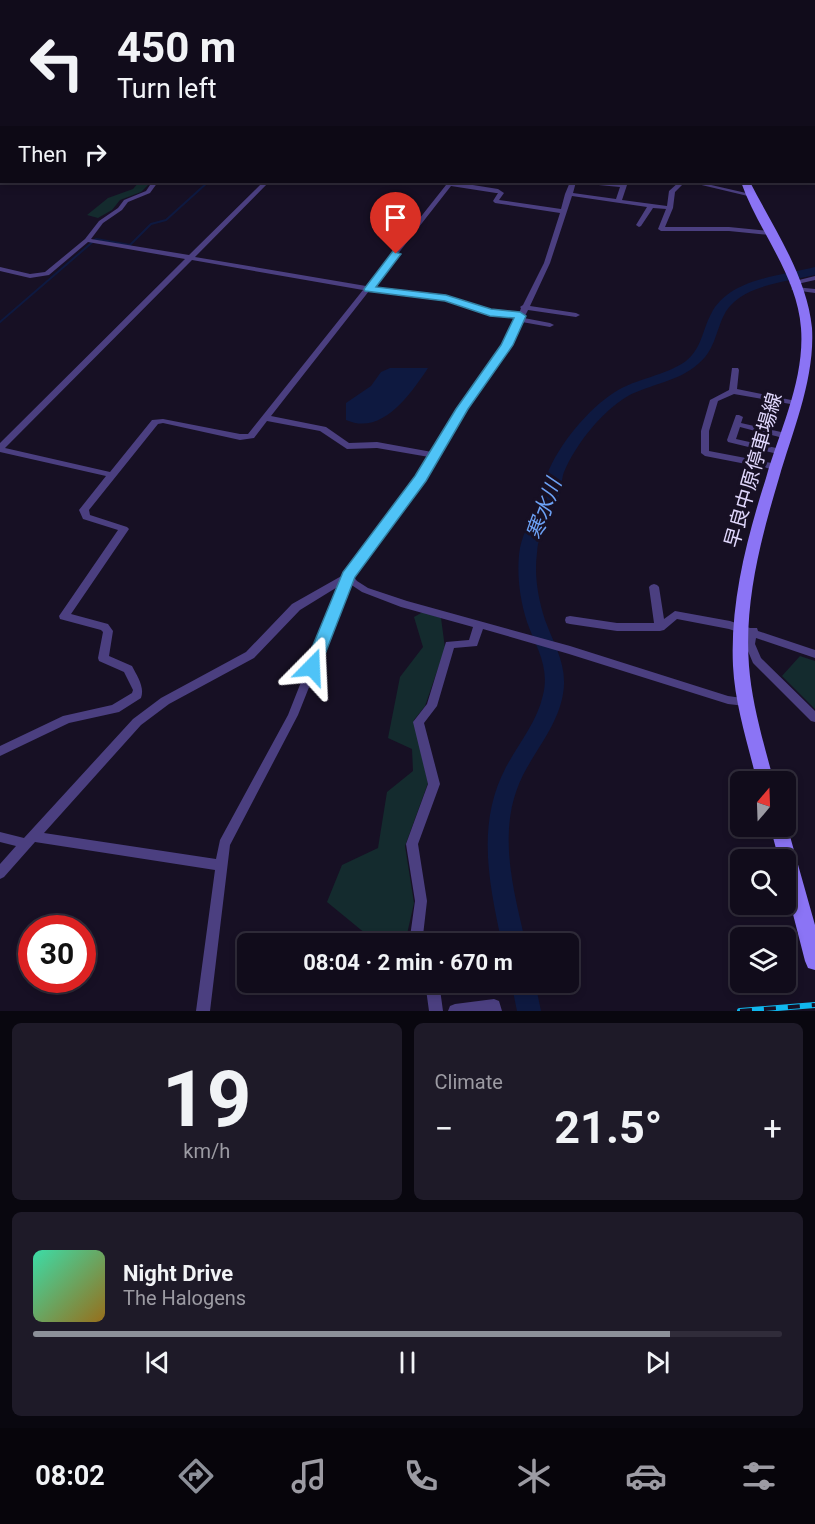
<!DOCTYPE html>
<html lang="en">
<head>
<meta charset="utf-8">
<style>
  :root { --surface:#110c1b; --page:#1e1a28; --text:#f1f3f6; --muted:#9c9ba3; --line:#302c3a; --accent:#8c9099 }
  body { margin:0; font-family:Roboto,"Noto Sans JP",sans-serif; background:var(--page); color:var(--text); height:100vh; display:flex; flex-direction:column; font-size:22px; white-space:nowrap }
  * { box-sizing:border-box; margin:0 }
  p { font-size:20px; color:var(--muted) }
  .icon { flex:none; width:33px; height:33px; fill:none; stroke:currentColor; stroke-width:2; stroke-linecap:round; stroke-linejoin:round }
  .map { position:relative; height:1011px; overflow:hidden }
  .panel { display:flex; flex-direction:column; gap:12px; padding:12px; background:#09070f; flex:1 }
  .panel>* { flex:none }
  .banner { position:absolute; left:0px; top:0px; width:816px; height:183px; box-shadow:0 3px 9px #0003,0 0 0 2px var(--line); background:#110c1b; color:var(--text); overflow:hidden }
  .needle { width:39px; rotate:19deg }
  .controls { position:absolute; left:730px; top:771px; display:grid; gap:12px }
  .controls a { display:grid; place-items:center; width:66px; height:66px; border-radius:9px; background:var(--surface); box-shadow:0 3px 9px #0003,0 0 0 2px var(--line); font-size:30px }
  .speed { position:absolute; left:18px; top:915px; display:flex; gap:12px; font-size:30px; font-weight:700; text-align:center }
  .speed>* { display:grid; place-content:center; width:78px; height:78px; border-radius:50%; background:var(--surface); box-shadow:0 3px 9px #0003,0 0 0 2px var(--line); line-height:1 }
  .speed .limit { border:9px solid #d22; background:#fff; color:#111 }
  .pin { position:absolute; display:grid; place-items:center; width:51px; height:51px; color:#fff; margin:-62px -26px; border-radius:50% 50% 50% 0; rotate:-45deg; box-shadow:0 0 6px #0007 }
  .pin .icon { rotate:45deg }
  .me { position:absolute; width:66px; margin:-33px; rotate:21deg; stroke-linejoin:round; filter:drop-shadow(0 0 4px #0008) }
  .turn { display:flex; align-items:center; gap:21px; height:126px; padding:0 18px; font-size:27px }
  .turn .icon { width:78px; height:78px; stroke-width:2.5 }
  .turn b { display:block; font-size:42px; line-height:51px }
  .then { display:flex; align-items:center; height:57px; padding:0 18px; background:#0003; gap:12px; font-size:22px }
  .big { font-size:45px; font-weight:700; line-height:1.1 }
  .panel .tile { flex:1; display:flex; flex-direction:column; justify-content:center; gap:9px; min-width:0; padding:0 21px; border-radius:9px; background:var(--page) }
  .panel .dial { align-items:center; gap:0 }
  .dial b { font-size:78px; line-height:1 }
  .song { display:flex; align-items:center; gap:18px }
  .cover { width:72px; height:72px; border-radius:9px; background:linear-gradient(135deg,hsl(160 70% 55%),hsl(40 70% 35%)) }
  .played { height:6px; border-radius:3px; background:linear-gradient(90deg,var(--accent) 85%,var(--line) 85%) }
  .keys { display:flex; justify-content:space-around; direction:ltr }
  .heat { display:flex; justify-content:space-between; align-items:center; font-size:33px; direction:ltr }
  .panel .tiles { flex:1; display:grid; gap:12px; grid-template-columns:1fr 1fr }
  .tile:last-child { grid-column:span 2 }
  .trip { position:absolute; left:237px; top:933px; width:342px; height:60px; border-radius:9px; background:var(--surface); box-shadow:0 3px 9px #0003,0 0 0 2px var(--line); font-weight:700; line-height:60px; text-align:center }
  .menu { display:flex; height:96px; justify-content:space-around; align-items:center; background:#07050b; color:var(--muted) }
  .menu .icon { width:42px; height:42px }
  .menu .selected { color:var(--accent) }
  .menu b { font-size:27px; color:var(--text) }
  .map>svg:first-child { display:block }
  .green { fill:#142b2e }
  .water { fill:#0e1940 }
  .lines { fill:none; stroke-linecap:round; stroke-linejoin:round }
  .stream { stroke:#0e1940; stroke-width:2 }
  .river { fill:#0e1940; fill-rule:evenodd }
  .minor { fill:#4b3f80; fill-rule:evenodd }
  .secondary { fill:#8b74f5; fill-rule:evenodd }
  .primary { fill:#d465f4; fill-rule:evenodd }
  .rail-casing { stroke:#10b7ee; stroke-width:6 }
  .rail { stroke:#171024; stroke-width:4; stroke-dasharray:12; stroke-linecap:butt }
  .route { fill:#4fc3f7; stroke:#337fa1; stroke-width:1.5 }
  .labels { text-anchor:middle; stroke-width:6; stroke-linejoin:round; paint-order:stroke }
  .street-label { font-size:20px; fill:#e0d7fc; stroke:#171024 }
  .water-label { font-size:21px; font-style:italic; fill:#6ca1f5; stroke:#171024 }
</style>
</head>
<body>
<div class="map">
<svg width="815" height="1011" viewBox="0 0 815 1011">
  <rect width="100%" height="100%" fill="#171024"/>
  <!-- green -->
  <path class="green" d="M291 0H695L696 1 291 2Z
    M139 182H151L141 192 120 200 112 210 98 218 87 215 108 198 133 189Z
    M423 612 441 618 445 648 425 706 414 720 428 783 405 846 414 903 405 943H377L327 902 342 865 378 848 387 792 413 771 412 749 388 738 400 677 423 647 414 617Z
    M800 656 815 661V709L782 676Z"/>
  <!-- water -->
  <path class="water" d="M390 368H428C410 395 382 436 346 420V403L371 386 381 372Z"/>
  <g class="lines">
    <!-- stream -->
    <path class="stream" d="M0 322 96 239 130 245 151 224 166 220 208 182"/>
    <!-- river -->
    <path class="river" d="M814 62H815V68H814Z
      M814 137H815V143H814Z
      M815 267V275C786 282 737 285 723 317 715 335 714 351 698 364 678 382 650 384 628 396 602 411 576 444 564 472 561 480 562 490 558 498 550 516 538 532 537 553 534 575 538 598 545 620 554 645 568 665 563 694 558 724 537 748 523 775 496 829 513 888 526 944H502C489 883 476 824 506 767 519 743 537 722 543 695 550 667 536 647 527 622 520 600 517 577 519 555 521 534 532 519 540 501 545 492 544 483 547 475 558 445 589 408 615 392 637 378 665 376 686 361 702 348 702 331 711 314 729 278 781 276 815 267Z
      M511 982H535L541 1011H517Z"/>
    <!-- minor -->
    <path class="minor" d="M51 0 61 2H53Z
      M90 0 108 2H93Z
      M292 0H296V2H292Z
      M0 28H2V30H0Z
      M0 52H2V55H0Z
      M814 68H815V72H814Z
      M814 87H815V91H814Z
      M814 101H815V105H814Z
      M814 130 815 131V135H814Z
      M152 182H158L150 193 128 202 122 210 103 223 91 239 189 255 263 182H269L195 257 366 286 446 185 438 183 437 182H454L498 189 504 193 499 200 561 209 565 194 570 182H576L573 193 616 199 620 187 588 184 585 182H604L626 184 627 185 622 200 667 206 669 191 679 182H685L675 192 673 208 665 227H729L770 231 773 233 770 235 729 231H661L658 229 666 209 653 208 641 226 639 227 636 225 647 207 572 196 550 263 530 306 576 313 580 315 576 317 528 310 524 318 550 323 554 325 550 327 522 322 511 345 466 409 424 480 353 576 357 581 368 588 407 601 570 646 728 696 749 699 750 702 749 705 745 706 728 704 569 654 483 629 477 646 454 648 437 706 424 723 440 784 418 844 427 901 422 944H409L415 901 406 844 428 784 413 722 427 704 446 642 469 640 473 627 401 607 362 592 350 584 298 715 230 845 210 1011H196L215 870 35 842 4 877 0 879V864L16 846 0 842V832L24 838 133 719 161 698 246 652 292 604 345 574 417 477 429 457 377 448 347 449 320 431 267 421 254 438 240 440 163 423 158 424 89 510 90 515 127 527 129 529 71 614 108 624 113 631 109 656 132 666C137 676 145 687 141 698L119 712 69 723 0 756V746L63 716 112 705 132 693 133 690 124 672 99 661 98 658 103 632 101 630 60 619 59 616 118 530 83 519 79 510 106 476 0 452V443L185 259 88 242 49 275 30 278 0 271V267L30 274 45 272 85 239 99 221 118 208 124 200 146 191ZM451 186 496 193H498L493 201 495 203 560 213 544 263 523 305 520 307 521 308 519 314 491 310 446 296 372 287ZM192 260 363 290 248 434H240L163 419 152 420 110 472 5 448ZM369 291 445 300 490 314 516 318 503 345 458 409 432 452 377 442 349 443 326 427 271 416ZM339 586 288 715 220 840 216 859 44 833 141 725 169 704 254 658 300 610Z
      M689 182H698L755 195 752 197Z
      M815 276V280L793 285 789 283 791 282Z
      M795 287 815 289V293L793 290 791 289Z
      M732 368H738L739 370 737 389 796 401 800 403 796 405 734 394 718 401 709 431V451L777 464 780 465 781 467 780 469 777 470 705 456 701 453V431L710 400 729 390Z
      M736 415H739L743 417 741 423 790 434 791 436 787 439 740 427 736 439 785 450 786 452 785 454 782 455 728 442 727 440Z
      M654 584 657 585 659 587 664 619 675 611 730 621 750 628H757L758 631 815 650V658L756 638 755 644 761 658 815 711V722L811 721 753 663 745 644 747 635 729 629 677 619 664 630 660 631H617L570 624 566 623 565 620 566 617 570 616 617 623H654L649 587 651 585Z
      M425 982H439L443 1011H429Z
      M494 999 499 1001 502 1011H448L450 1006 455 1004Z"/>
    <!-- secondary -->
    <path class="secondary" d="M740 0H746V2H740Z
      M741 182H750C773 227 807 276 812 328 815 379 793 430 779 478 761 538 744 602 749 666 752 705 764 744 774 782H757C748 744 735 705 733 666 730 602 747 538 766 478 780 430 805 379 801 328 797 274 758 231 741 182Z
      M786 822 815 925V970L808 968 805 961 786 887V860H779L770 826H786Z"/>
    <!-- primary -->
    <path class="primary" d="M2 103V109L0 110V104Z
      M814 156H815V162H814Z"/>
    <!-- rail casing -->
    <g class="rail-casing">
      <path id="rail" d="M740 1011 815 1005"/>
    </g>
    <!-- rail -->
    <use href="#rail" class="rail"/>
  </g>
  <!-- route -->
  <path class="route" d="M393 251 401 254 376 287 446 295 491 309 520 312 526 316 513 345 468 409 426 481 355 577 320 667 312 673 304 667 343 572 415 476 456 409 501 345 514 318 490 316 445 301 365 291 364 289Z"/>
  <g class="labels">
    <!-- street labels -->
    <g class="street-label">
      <text transform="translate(753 470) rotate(-74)" y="7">早良中原停車場線</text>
    </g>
    <!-- water labels -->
    <g class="water-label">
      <text transform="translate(544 509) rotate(-70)" y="7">寒水川</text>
    </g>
  </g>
</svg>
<div class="controls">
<a><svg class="needle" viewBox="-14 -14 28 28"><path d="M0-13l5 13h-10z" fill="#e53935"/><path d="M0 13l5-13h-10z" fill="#9c9ba3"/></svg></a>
<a><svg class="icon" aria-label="search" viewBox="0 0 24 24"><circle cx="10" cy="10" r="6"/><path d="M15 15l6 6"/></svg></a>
<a><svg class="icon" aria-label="layers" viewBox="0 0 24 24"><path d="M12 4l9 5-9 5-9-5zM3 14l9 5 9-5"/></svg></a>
</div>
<div class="speed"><div class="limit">30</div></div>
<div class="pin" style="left:396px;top:254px;background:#d93025"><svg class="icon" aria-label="arrive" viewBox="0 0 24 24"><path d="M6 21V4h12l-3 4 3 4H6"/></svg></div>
<svg class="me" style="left:312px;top:667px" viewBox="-20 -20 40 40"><path d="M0-17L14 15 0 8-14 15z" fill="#4fc3f7" stroke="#fff" stroke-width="4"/></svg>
<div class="trip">08:04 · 2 min · 670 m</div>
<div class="banner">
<div class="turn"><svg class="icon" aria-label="left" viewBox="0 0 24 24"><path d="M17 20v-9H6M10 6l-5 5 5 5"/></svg><div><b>450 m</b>Turn left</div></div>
<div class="then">Then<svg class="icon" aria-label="right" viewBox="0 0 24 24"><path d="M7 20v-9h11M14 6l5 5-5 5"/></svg></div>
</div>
</div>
<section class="panel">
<div class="tiles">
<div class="tile dial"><b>19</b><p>km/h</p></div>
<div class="tile"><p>Climate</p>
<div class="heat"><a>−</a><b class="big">21.5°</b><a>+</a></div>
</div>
<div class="tile">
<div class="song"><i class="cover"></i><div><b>Night Drive</b><p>The Halogens</p></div></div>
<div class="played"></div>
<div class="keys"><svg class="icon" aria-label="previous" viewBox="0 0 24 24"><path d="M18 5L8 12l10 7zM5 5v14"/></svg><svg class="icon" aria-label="pause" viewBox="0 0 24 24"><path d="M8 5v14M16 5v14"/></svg><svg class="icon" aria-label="next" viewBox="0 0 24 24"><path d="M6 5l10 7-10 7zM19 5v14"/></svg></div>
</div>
</div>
</section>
<nav class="menu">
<b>08:02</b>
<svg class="icon selected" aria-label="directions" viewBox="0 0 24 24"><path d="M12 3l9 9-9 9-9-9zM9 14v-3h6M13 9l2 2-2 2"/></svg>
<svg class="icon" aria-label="music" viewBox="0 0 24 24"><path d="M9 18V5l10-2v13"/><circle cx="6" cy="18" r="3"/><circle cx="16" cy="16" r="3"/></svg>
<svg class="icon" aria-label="phone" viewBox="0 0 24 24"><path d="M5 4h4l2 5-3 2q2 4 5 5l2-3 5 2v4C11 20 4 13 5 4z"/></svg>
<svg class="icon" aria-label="climate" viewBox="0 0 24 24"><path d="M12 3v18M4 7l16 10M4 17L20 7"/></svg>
<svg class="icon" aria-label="car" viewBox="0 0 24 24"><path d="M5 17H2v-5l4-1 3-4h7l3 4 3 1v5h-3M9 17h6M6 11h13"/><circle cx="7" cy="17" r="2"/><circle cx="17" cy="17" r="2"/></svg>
<svg class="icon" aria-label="filters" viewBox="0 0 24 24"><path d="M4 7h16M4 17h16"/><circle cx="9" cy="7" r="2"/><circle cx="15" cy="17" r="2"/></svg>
</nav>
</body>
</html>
